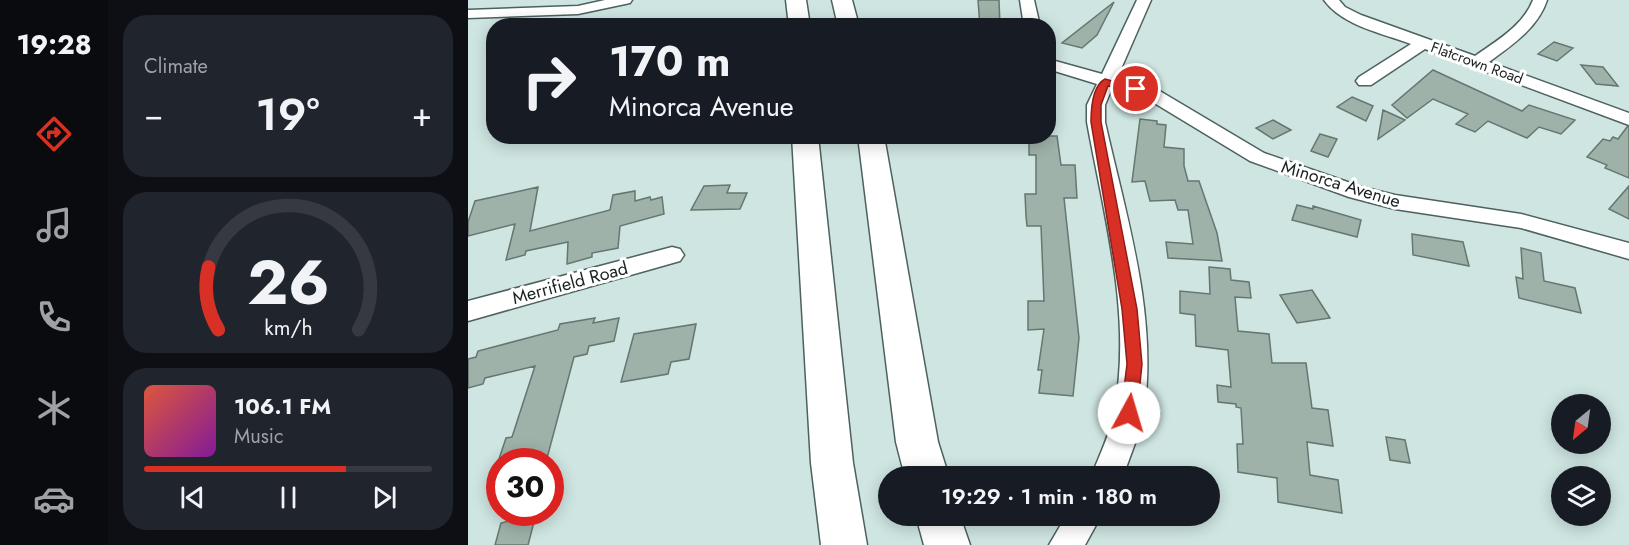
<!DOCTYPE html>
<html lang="en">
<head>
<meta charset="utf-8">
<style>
  :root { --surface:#171b24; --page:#20242c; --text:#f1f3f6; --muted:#9ea1a6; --line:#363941; --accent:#d93025 }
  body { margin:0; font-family:Jost,sans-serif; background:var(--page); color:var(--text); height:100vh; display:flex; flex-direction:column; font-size:22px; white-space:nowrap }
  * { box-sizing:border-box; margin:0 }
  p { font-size:20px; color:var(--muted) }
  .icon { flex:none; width:33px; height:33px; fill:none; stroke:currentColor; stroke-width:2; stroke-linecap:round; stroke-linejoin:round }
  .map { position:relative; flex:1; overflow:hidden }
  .side { display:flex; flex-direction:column; gap:15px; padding:15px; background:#0d0f14; width:360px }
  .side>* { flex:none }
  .top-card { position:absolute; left:18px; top:18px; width:570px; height:126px; border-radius:24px; box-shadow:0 3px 15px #0003; background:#171b24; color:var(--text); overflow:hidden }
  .needle { width:39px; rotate:209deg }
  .fabs { position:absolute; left:1083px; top:394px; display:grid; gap:12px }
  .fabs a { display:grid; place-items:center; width:60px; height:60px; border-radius:50%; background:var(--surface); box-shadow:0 3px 15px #0003; font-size:30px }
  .speed { position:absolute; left:18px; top:448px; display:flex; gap:12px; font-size:30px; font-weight:700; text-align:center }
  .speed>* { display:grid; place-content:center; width:78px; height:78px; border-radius:50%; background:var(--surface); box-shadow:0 3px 15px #0003; line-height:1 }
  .speed .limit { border:9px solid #d22; background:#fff; color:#111 }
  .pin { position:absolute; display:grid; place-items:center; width:51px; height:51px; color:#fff; margin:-26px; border:3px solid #fff; border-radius:50%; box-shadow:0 2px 6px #0007 }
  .me { position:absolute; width:66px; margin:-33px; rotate:6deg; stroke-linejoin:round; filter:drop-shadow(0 0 4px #0008) }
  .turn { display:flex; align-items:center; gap:21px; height:126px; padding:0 24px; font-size:27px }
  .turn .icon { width:78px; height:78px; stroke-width:2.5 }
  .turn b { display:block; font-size:42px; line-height:51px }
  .big { font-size:45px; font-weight:600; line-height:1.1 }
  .side .widget { flex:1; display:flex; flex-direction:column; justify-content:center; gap:9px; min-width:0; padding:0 21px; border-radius:24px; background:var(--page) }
  .side .dial { align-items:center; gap:0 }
  .dial svg { height:156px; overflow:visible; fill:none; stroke:var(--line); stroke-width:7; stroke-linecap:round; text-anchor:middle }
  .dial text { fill:var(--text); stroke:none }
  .song { display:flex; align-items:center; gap:18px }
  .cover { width:72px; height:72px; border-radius:9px; background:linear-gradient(135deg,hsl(10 70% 55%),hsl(290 70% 35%)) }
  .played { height:6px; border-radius:3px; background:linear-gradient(90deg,var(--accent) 70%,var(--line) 70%) }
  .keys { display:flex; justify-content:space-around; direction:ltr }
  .heat { display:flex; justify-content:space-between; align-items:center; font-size:33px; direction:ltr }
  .trip { position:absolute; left:410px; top:466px; width:342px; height:60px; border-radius:30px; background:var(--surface); box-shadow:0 3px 15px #0003; font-weight:600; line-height:60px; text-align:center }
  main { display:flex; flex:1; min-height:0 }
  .dock { display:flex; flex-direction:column; width:108px; justify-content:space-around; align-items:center; background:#090b0e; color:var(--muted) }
  .dock .icon { width:42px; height:42px }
  .dock .current { color:var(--accent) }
  .dock b { font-size:27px; color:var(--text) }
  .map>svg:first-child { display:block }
  .building { fill:#9fb2a9; stroke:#65776f; stroke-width:1.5 }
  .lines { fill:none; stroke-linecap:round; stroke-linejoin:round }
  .minor-casing { stroke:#4d615e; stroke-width:3 }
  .highway-casing { stroke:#4d615e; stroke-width:3 }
  .minor { fill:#fff; fill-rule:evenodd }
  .highway { fill:#fff; fill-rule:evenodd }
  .route { fill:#d93025; stroke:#8d1f18; stroke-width:1.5 }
  .labels { text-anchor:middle; stroke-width:6; stroke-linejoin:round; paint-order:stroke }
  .far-street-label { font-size:15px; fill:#18211f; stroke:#fff }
  .street-label { font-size:18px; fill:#18211f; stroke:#fff }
</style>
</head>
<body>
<main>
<nav class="dock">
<b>19:28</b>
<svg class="icon current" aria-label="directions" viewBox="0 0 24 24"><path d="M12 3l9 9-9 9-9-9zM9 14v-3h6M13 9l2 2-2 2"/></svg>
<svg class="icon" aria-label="music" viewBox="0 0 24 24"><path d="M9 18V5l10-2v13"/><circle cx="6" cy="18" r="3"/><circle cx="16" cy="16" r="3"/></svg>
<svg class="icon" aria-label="phone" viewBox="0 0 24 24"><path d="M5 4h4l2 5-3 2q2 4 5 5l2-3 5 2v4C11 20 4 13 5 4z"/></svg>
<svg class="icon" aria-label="climate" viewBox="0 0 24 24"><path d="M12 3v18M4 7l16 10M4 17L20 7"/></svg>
<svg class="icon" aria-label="car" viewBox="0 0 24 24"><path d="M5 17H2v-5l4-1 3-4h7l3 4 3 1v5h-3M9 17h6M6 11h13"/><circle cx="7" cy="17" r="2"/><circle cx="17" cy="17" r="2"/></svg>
</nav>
<section class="side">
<div class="widget"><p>Climate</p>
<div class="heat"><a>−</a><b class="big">19°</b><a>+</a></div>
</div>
<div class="widget dial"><svg viewBox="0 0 100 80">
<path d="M14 69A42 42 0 1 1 86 69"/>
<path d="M14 69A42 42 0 0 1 9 37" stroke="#d93025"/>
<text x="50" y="56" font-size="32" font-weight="700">26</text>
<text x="50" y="72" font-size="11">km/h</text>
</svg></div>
<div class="widget">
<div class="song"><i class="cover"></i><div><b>106.1 FM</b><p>Music</p></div></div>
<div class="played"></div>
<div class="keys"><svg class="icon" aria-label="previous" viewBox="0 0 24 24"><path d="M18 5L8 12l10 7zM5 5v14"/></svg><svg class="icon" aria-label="pause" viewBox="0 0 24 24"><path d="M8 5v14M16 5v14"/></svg><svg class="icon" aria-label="next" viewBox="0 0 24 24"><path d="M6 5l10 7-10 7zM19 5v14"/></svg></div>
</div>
</section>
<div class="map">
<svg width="1161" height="545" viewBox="0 0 1161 545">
  <rect width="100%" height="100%" fill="#cee5e1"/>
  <!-- building -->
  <path class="building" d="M510 0H531L532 26H512Z
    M646 2 629 35 614 48 594 43Z
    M1086 42 1105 48 1089 61 1070 54Z
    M1113 65 1135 67 1150 86 1128 84Z
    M965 70 1054 111 1061 105 1107 120 1093 134 1071 127 1059 138 1020 121 1007 132 988 124 1000 114 965 99 939 118 924 105Z
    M884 97 905 106 898 121 869 107Z
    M915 110 937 120 910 139Z
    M672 119 689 121V124L698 125 696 147 716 149V166L720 181H731L749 233 754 261 700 258 698 242 725 244 720 210H710L707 200 682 201 677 181 664 182Z
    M805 120 823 130 805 139 788 128Z
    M1159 127H1161V178L1137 168 1139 165 1119 157 1135 139 1142 141 1145 137 1150 139Z
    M852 134 869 139 860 157 843 151Z
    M561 136H589L593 165H607L609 198H596L611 338 605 396 571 393 574 370H570L576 329 560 330V301H576L573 226H559L558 216 557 194H568V155H561Z
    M262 185 259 193H279L272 209 223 210 236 186Z
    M1161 186V219L1141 209Z
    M70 187 62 231 142 210 145 195 167 191V201L182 197 183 200 194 197 196 214 152 226 150 248 124 253V257L99 264 100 242 58 251 57 255 38 260 47 224 0 236V222L7 201Z
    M829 205 845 209V206L893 220 889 237 824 220Z
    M944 234 995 242 1001 266 945 255Z
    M1053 248 1073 253 1076 281 1107 288 1113 313 1051 298 1048 277 1055 279Z
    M741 267 762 269 763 280 781 282 783 298 767 297 770 331 801 334 804 363H838L844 408 860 410 865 446 839 442 842 475 870 480 874 513 810 502 809 478 770 472 769 444H775L773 408 768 407V404L750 402 749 385 763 387 760 350 728 346 727 315 712 313V291L742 294Z
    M844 290 862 318 829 323 812 295Z
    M127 318 125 323 151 318 146 341 121 346 119 354 106 357 78 462H35L37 458 31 459 38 438 44 437 67 366 17 378 15 384 0 388V359L8 357 10 351 90 330 92 324Z
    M228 324 221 359 203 362 200 374 153 382 166 334Z
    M918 437 937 440 942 463 922 460Z
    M68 514 60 545H27L33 523Z"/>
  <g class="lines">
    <!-- minor casing -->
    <g class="minor-casing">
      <path id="minor" d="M137 0H164L162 3 110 14 0 18V10L110 6Z
        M552 0H566L572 26H556Z
        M669 0H683L649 78 690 90 796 153 894 187 927 195 1053 214 1161 243V259L1053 228 927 209 881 197 782 161 678 98 644 88 637 105V122C658 216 690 315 676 412 672 434 662 455 655 477H623C631 456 642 435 646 412 665 317 636 216 619 122V105L629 84 580 69V59L634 74Z
        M856 0H871L877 7 893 15 1007 56C1028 41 1055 26 1065 0H1079C1070 28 1044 45 1021 62L1161 113V125L957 49 903 85H891L888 81 891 77 943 44C914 33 875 26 856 0Z
        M204 247 212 249 216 255 212 261 0 321V301Z
        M598 516H633L617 545H581Z"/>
    </g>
    <!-- highway casing -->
    <g class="highway-casing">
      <path id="highway" d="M318 0H338L342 26H321Z
        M364 0H384L391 26H370Z
        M324 136H350L385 463 399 545H353L343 463Z
        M390 136H416L470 442 481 477H437L428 442Z
        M448 516H492L502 545H456Z"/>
    </g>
    <!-- minor -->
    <use href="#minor" class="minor"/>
    <!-- highway -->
    <use href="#highway" class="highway"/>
  </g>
  <!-- route -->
  <path class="route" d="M637 79 673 89 668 92 640 86 633 105V122L669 309 674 364 669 413 667 418 661 420 655 418 653 413 659 364 654 309 623 122C623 109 624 86 637 79Z"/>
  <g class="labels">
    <!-- far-street labels -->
    <g class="far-street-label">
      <text transform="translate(1009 63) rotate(20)" y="5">Flatcrown Road</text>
    </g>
    <!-- street labels -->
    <g class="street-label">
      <text transform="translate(873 184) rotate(17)" y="6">Minorca Avenue</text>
      <text transform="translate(102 283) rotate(-15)" y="6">Merrifield Road</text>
    </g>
  </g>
</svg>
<div class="fabs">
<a><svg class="needle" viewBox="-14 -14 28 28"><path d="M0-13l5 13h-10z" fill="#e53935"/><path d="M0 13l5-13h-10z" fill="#9ea1a6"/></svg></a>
<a><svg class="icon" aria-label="layers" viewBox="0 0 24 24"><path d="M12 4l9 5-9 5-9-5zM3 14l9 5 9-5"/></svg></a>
</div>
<div class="speed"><div class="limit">30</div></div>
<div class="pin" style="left:668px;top:89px;background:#d93025"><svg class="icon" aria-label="arrive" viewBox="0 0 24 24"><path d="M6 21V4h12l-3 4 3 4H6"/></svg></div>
<svg class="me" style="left:661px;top:413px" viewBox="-20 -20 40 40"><circle r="19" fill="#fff"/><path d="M0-13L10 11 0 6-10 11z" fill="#d93025"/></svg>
<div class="trip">19:29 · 1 min · 180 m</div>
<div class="top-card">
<div class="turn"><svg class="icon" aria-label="right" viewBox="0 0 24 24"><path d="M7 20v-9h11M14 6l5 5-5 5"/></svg><div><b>170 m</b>Minorca Avenue</div></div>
</div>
</div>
</main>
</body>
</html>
